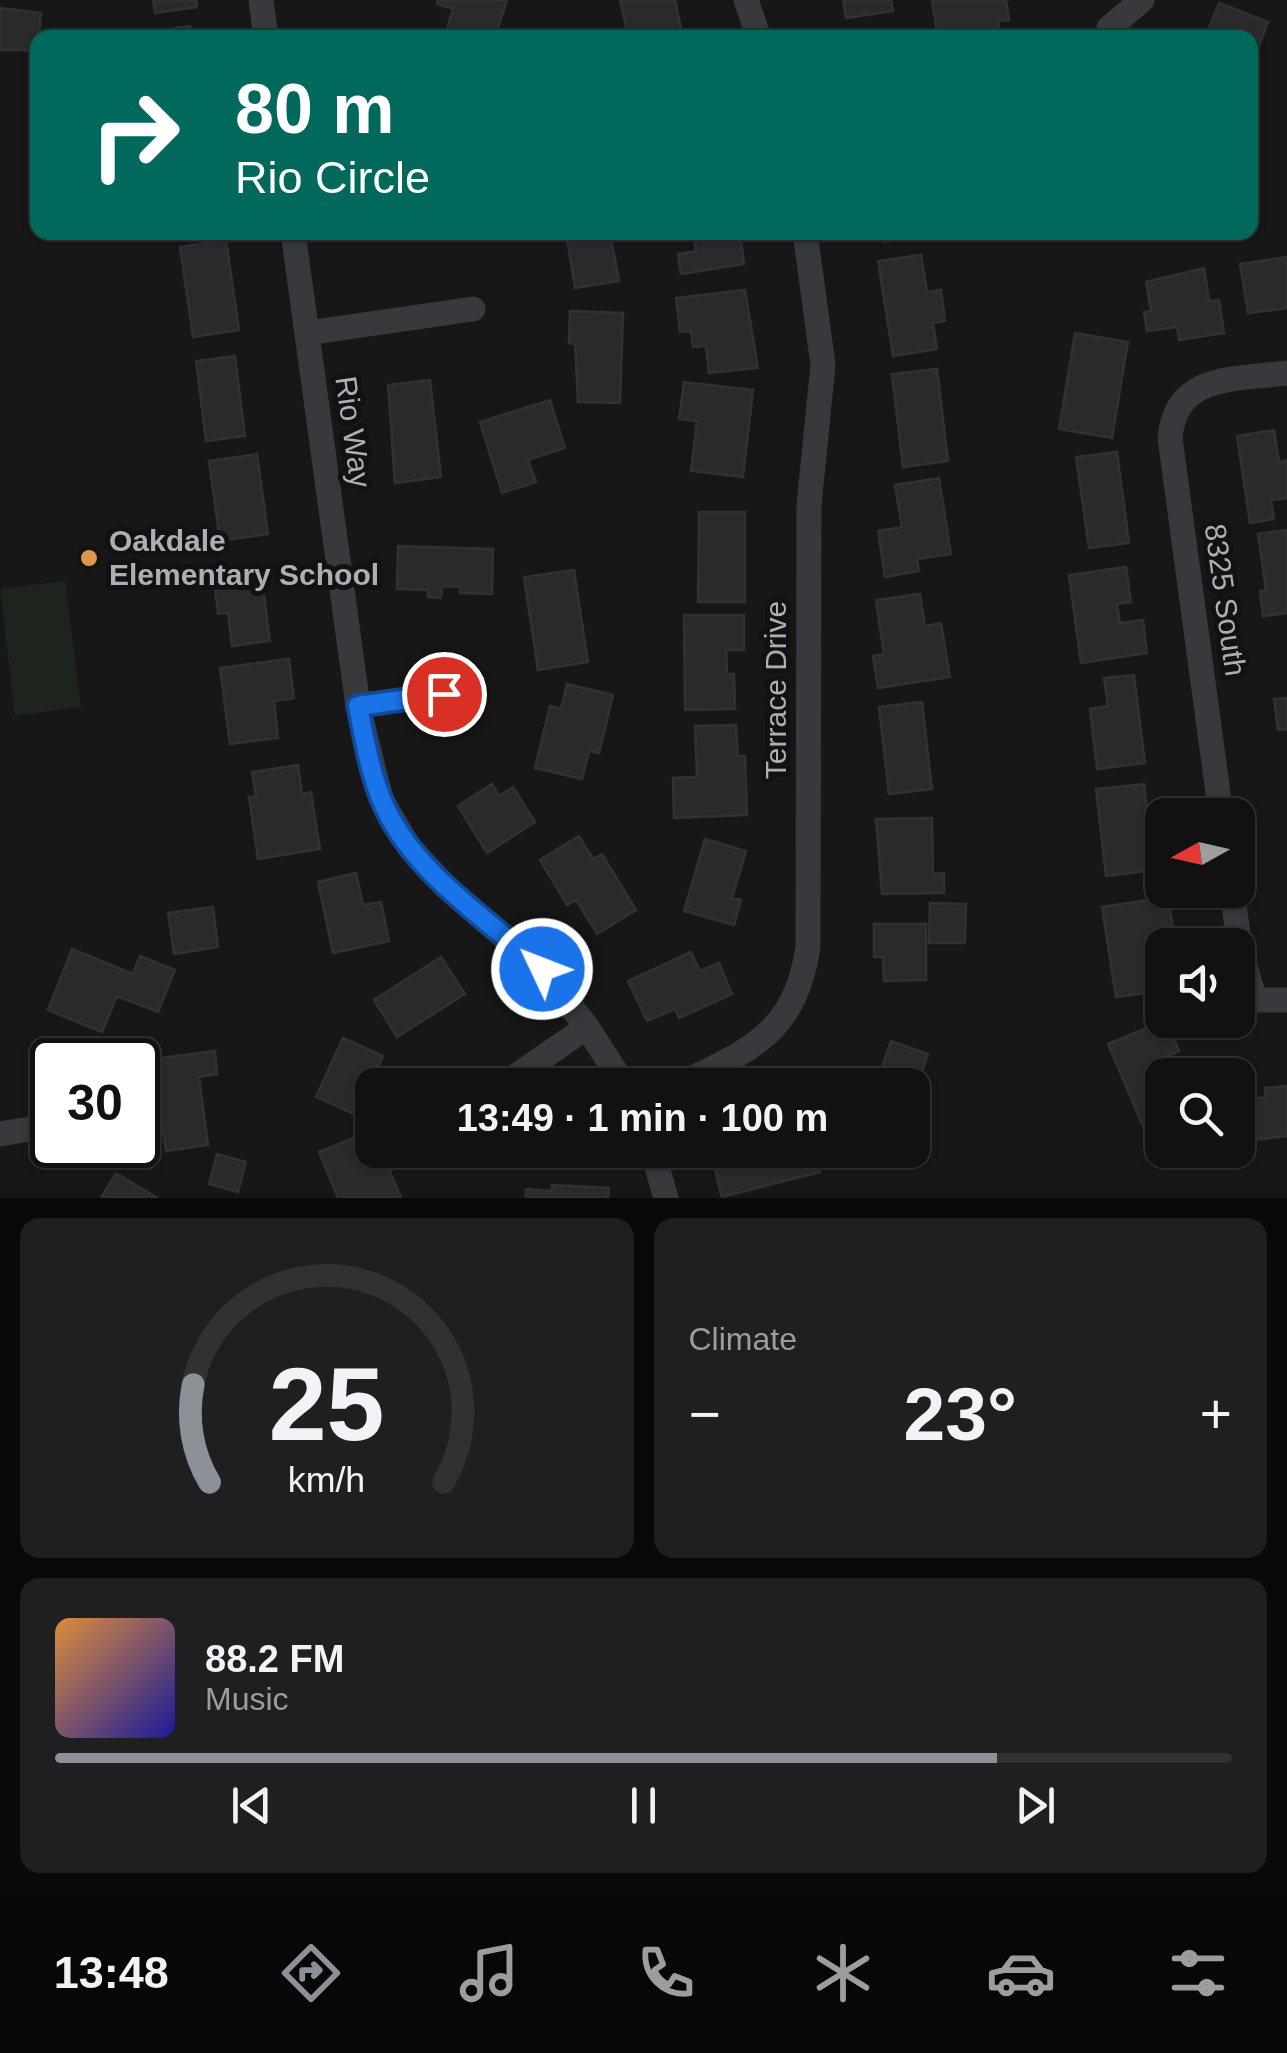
<!DOCTYPE html>
<html lang="en">
<head>
<meta charset="utf-8">
<style>
  :root { --surface:#111112; --page:#1e1f20; --text:#f1f3f6; --muted:#9c9d9f; --line:#303132; --accent:#8c9099 }
  body { margin:0; font-family:Helvetica,sans-serif; background:var(--page); color:var(--text); height:100vh; display:flex; flex-direction:column; font-size:38px; white-space:nowrap }
  * { box-sizing:border-box; margin:0 }
  p { font-size:32px; color:var(--muted) }
  .icon { flex:none; width:55px; height:55px; fill:none; stroke:currentColor; stroke-width:2; stroke-linecap:round; stroke-linejoin:round }
  .map { position:relative; height:1198px; overflow:hidden }
  .panel { display:flex; flex-direction:column; gap:20px; padding:20px; background:#09090a; flex:1 }
  .panel>* { flex:none }
  .guide { position:absolute; left:30px; top:30px; width:1228px; height:210px; border-radius:20px; box-shadow:0 2px 8px #0004,0 0 0 2px var(--line); background:#00695c; color:#fff; overflow:hidden }
  .needle { width:65px; rotate:262deg }
  .controls { position:absolute; left:1145px; top:798px; display:grid; gap:20px }
  .controls a { display:grid; place-items:center; width:110px; height:110px; border-radius:20px; background:var(--surface); box-shadow:0 2px 8px #0004,0 0 0 2px var(--line); font-size:50px }
  .speed { position:absolute; left:30px; top:1038px; display:flex; gap:20px; font-size:50px; font-weight:700; text-align:center }
  .speed>* { display:grid; place-content:center; width:130px; height:130px; border-radius:50%; background:var(--surface); box-shadow:0 2px 8px #0004,0 0 0 2px var(--line); line-height:1 }
  .speed .limit { border:5px solid #111; border-radius:15px; background:#fff; color:#111 }
  .pin { position:absolute; display:grid; place-items:center; width:85px; height:85px; color:#fff; margin:-42px; border:5px solid #fff; border-radius:50%; box-shadow:0 2px 10px #0007 }
  .me { position:absolute; width:110px; margin:-55px; rotate:313deg; stroke-linejoin:round; filter:drop-shadow(0 0 8px #0008) }
  .turn { display:flex; align-items:center; gap:35px; height:210px; padding:0 40px; font-size:45px }
  .turn .icon { width:130px; height:130px; stroke-width:2.5 }
  .turn b { display:block; font-size:70px; line-height:85px }
  .big { font-size:75px; font-weight:600; line-height:1.1 }
  .panel .tile { flex:1; display:flex; flex-direction:column; justify-content:center; gap:15px; min-width:0; padding:0 35px; border-radius:20px; background:var(--page) }
  .panel .dial { align-items:center; gap:0 }
  .dial svg { height:260px; overflow:visible; fill:none; stroke:var(--line); stroke-width:7; stroke-linecap:round; text-anchor:middle }
  .dial text { fill:var(--text); stroke:none }
  .song { display:flex; align-items:center; gap:30px }
  .cover { width:120px; height:120px; border-radius:15px; background:linear-gradient(135deg,hsl(30 70% 55%),hsl(240 70% 35%)) }
  .played { height:10px; border-radius:5px; background:linear-gradient(90deg,var(--accent) 80%,var(--line) 80%) }
  .keys { display:flex; justify-content:space-around; direction:ltr }
  .heat { display:flex; justify-content:space-between; align-items:center; font-size:55px; direction:ltr }
  .panel .tiles { flex:1; display:grid; gap:20px; grid-template-columns:1fr 1fr }
  .tile:last-child { grid-column:span 2 }
  .trip { position:absolute; left:355px; top:1068px; width:575px; height:100px; border-radius:20px; background:var(--surface); box-shadow:0 2px 8px #0004,0 0 0 2px var(--line); font-weight:600; line-height:100px; text-align:center }
  .menu { display:flex; height:160px; justify-content:space-around; align-items:center; background:#070707; color:var(--muted) }
  .menu .icon { width:70px; height:70px }
  .menu .active { color:var(--accent) }
  .menu b { font-size:45px; color:var(--text) }
  .map>svg:first-child { display:block }
  .green { fill:#1d231d }
  .building { fill:#2a2a2c; stroke:#313134; stroke-width:2.5 }
  .lines { fill:none; stroke-linecap:round; stroke-linejoin:round }
  .street { stroke:#38393d; stroke-width:25 }
  .route-casing { stroke:#114b97; stroke-width:25 }
  .route { stroke:#1a73e8; stroke-width:18 }
  .poi-dot { fill:#dc984a; stroke:#121213; stroke-width:4 }
  .labels { text-anchor:middle; stroke-width:10; stroke-linejoin:round; paint-order:stroke }
  .street-label { font-size:30px; fill:#aab0b6; stroke:#121213 }
  .poi-label { font-size:30px; font-weight:bold; fill:#aab0b6; stroke:#121213; text-anchor:start }
</style>
</head>
<body>
<div class="map">
<svg width="1287" height="1198" viewBox="0 0 1287 1198">
  <rect width="100%" height="100%" fill="#171718"/>
  <!-- green -->
  <path class="green" d="M65 581 81 707 15 716 0 589Z"/>
  <!-- building -->
  <path class="building" d="M153 0H196L197 7 155 13Z
    M438 0H507L495 38H444L453 9 437 4Z
    M620 0H675L683 38H616L628 35Z
    M843 0H891L893 11 846 18Z
    M932 0H1006L1009 20 998 21 1000 36 1009 38H955L953 30 937 33Z
    M1219 3 1268 22 1250 70V38H1205Z
    M0 8 41 13 38 50H0Z
    M190 26 192 38H144V33Z
    M566 232H610L619 281 575 288Z
    M693 232H740L744 264 681 274 678 254 696 251Z
    M882 232H932V234L883 242Z
    M226 240 239 330 193 337 180 247Z
    M921 255 927 292 941 290 945 321 933 323 937 349 893 356 878 261Z
    M1287 257V308L1248 313 1240 264Z
    M1204 268 1209 301 1219 300 1224 333 1179 340 1177 327 1147 331 1144 312 1151 311 1146 282Z
    M745 290 758 368 709 373 706 346 693 347 691 331 680 332 676 298Z
    M570 311 623 313 620 403 578 402 575 344 569 343Z
    M1075 333 1128 342 1112 438 1059 429Z
    M235 356 245 436 206 441 196 361Z
    M937 369 948 461 903 467 892 374Z
    M430 380 441 477 395 483 388 385Z
    M684 382 753 390 743 477 691 471 697 421 679 419Z
    M550 400 565 448 528 460 536 482 502 493 480 422Z
    M1274 430 1279 462 1287 460V498L1271 500 1274 519 1250 523 1237 436Z
    M1117 452 1129 543 1089 548 1076 457Z
    M257 454 268 534 220 541 209 461Z
    M939 478 951 554 917 559 919 571 885 577 878 531 902 527 895 485Z
    M699 512H745V602H698Z
    M1287 530V613L1263 616 1260 591 1266 590 1258 534Z
    M398 546 493 549 492 594 460 593V587L442 586 441 598 428 597V590L397 589Z
    M260 565 270 641 232 646 228 613 218 614 213 571Z
    M1126 567 1131 602 1117 604 1120 623 1143 620 1147 653 1081 663 1069 575Z
    M574 570 588 662 538 670 524 577Z
    M920 594 925 626 941 623 950 677 878 688 873 656 884 654 876 600Z
    M684 615H744V650H726L727 674H734L735 709 685 710Z
    M289 659 294 698 274 701 278 738 230 744 220 668Z
    M1134 675 1145 763 1097 769 1090 709 1108 706 1104 678Z
    M567 684 613 695 599 753 589 751 582 779 535 768 550 706 561 709Z
    M1287 698V729L1278 730 1274 699Z
    M922 702 932 789 889 794 879 707Z
    M736 725 738 756H745L747 815 674 818 673 778 697 777 695 726Z
    M298 765 302 794 311 792 320 849 258 859 249 797 256 796 252 772Z
    M492 784 499 796 513 787 535 822 487 853 458 806Z
    M1144 784 1150 835 1162 834V869L1106 876 1096 789Z
    M932 818 933 874 944 873V893L882 894 876 819Z
    M579 836 593 859 602 854 636 910 597 934 576 900 567 905 540 860Z
    M705 839 746 851 732 898 741 900 734 925 684 911Z
    M356 873 363 905 381 902 389 941 333 953 318 882Z
    M1168 897 1174 934 1151 938 1159 991 1116 997 1102 907Z
    M930 903 966 904 965 943H929Z
    M213 907 218 947 174 954 168 913Z
    M874 924H926V980L884 981 883 957H874Z
    M72 949 133 974 140 956 175 970 158 1012 117 996 102 1032 48 1010Z
    M691 952 700 971 719 963 732 994 679 1018 675 1009 647 1021 628 981Z
    M441 957 465 994 397 1037 374 1000Z
    M1166 1020 1179 1051 1156 1061 1163 1075 1162 1118 1143 1126 1108 1044Z
    M343 1038 383 1056 356 1115 316 1097Z
    M891 1041 928 1054 913 1097 923 1101 912 1132V1085H876Z
    M215 1051 217 1074 199 1077 208 1145 166 1151 153 1059Z
    M1287 1086V1136L1238 1142V1101L1266 1097 1265 1088Z
    M361 1135 375 1167 386 1162 401 1198H338L319 1152Z
    M722 1150H814L820 1172 722 1197 711 1153Z
    M217 1154 246 1162 238 1192 209 1184Z
    M116 1173 157 1198H101Z
    M552 1185 609 1188 608 1198H526V1189L552 1191Z"/>
  <g class="lines">
    <!-- street -->
    <path class="street" d="M261 0 266 38
      M746 0 759 38
      M1109 28 1142 0
      M293 232 358 706 381 799 409 847 446 887 541 969 587 1027 624 1085
      M307 333 473 309
      M358 706 444 694
      M1221 815 1170 438C1176 373 1235 380 1287 373
      M1232 890 1240 949 1255 1000H1287
      M503 1085 587 1027
      M678 1085C751 1050 795 1033 808 947L809 505 823 365 805 232
      M0 1134 30 1129
      M652 1150 666 1198"/>
  </g>
  <g class="lines">
    <!-- route casing -->
    <g class="route-casing">
      <path id="route" d="M444 694 358 706C364 737 369 767 380 796 409 871 485 916 542 969"/>
    </g>
    <!-- route -->
    <use href="#route" class="route"/>
  </g>
  <!-- markers -->
  <circle class="poi-dot" cx="89" cy="558" r="10"/>
  <g class="labels">
    <!-- street labels -->
    <g class="street-label">
      <text transform="translate(353 432) rotate(82)" y="10">Rio Way</text>
      <text transform="translate(1225 600) rotate(82)" y="10">8325 South</text>
      <text transform="translate(776 690) rotate(-90)" y="10">Terrace Drive</text>
    </g>
    <!-- poi labels -->
    <g class="poi-label">
      <text x="109" y="551">Oakdale<tspan x="109" dy="34">Elementary School</tspan></text>
    </g>
  </g>
</svg>
<div class="controls">
<a><svg class="needle" viewBox="-14 -14 28 28"><path d="M0-13l5 13h-10z" fill="#e53935"/><path d="M0 13l5-13h-10z" fill="#9c9d9f"/></svg></a>
<a><svg class="icon" aria-label="sound" viewBox="0 0 24 24"><path d="M4 9h4l5-4v14l-5-4H4zM17 9q2 3 0 6"/></svg></a>
<a><svg class="icon" aria-label="search" viewBox="0 0 24 24"><circle cx="10" cy="10" r="6"/><path d="M15 15l6 6"/></svg></a>
</div>
<div class="speed"><div class="limit">30</div></div>
<div class="pin" style="left:444px;top:694px;background:#d93025"><svg class="icon" aria-label="arrive" viewBox="0 0 24 24"><path d="M6 21V4h12l-3 4 3 4H6"/></svg></div>
<svg class="me" style="left:542px;top:969px" viewBox="-20 -20 40 40"><circle r="17" fill="#1a73e8" stroke="#fff" stroke-width="3"/><path d="M0-11L8 9 0 5-8 9z" fill="#fff"/></svg>
<div class="trip">13:49 · 1 min · 100 m</div>
<div class="guide">
<div class="turn"><svg class="icon" aria-label="right" viewBox="0 0 24 24"><path d="M7 20v-9h11M14 6l5 5-5 5"/></svg><div><b>80 m</b>Rio Circle</div></div>
</div>
</div>
<section class="panel">
<div class="tiles">
<div class="tile dial"><svg viewBox="0 0 100 80">
<path d="M14 69A42 42 0 1 1 86 69"/>
<path d="M14 69A42 42 0 0 1 9 39" stroke="#8c9099"/>
<text x="50" y="56" font-size="32" font-weight="700">25</text>
<text x="50" y="72" font-size="11">km/h</text>
</svg></div>
<div class="tile"><p>Climate</p>
<div class="heat"><a>−</a><b class="big">23°</b><a>+</a></div>
</div>
<div class="tile">
<div class="song"><i class="cover"></i><div><b>88.2 FM</b><p>Music</p></div></div>
<div class="played"></div>
<div class="keys"><svg class="icon" aria-label="previous" viewBox="0 0 24 24"><path d="M18 5L8 12l10 7zM5 5v14"/></svg><svg class="icon" aria-label="pause" viewBox="0 0 24 24"><path d="M8 5v14M16 5v14"/></svg><svg class="icon" aria-label="next" viewBox="0 0 24 24"><path d="M6 5l10 7-10 7zM19 5v14"/></svg></div>
</div>
</div>
</section>
<nav class="menu">
<b>13:48</b>
<svg class="icon active" aria-label="directions" viewBox="0 0 24 24"><path d="M12 3l9 9-9 9-9-9zM9 14v-3h6M13 9l2 2-2 2"/></svg>
<svg class="icon" aria-label="music" viewBox="0 0 24 24"><path d="M9 18V5l10-2v13"/><circle cx="6" cy="18" r="3"/><circle cx="16" cy="16" r="3"/></svg>
<svg class="icon" aria-label="phone" viewBox="0 0 24 24"><path d="M5 4h4l2 5-3 2q2 4 5 5l2-3 5 2v4C11 20 4 13 5 4z"/></svg>
<svg class="icon" aria-label="climate" viewBox="0 0 24 24"><path d="M12 3v18M4 7l16 10M4 17L20 7"/></svg>
<svg class="icon" aria-label="car" viewBox="0 0 24 24"><path d="M5 17H2v-5l4-1 3-4h7l3 4 3 1v5h-3M9 17h6M6 11h13"/><circle cx="7" cy="17" r="2"/><circle cx="17" cy="17" r="2"/></svg>
<svg class="icon" aria-label="filters" viewBox="0 0 24 24"><path d="M4 7h16M4 17h16"/><circle cx="9" cy="7" r="2"/><circle cx="15" cy="17" r="2"/></svg>
</nav>
</body>
</html>
